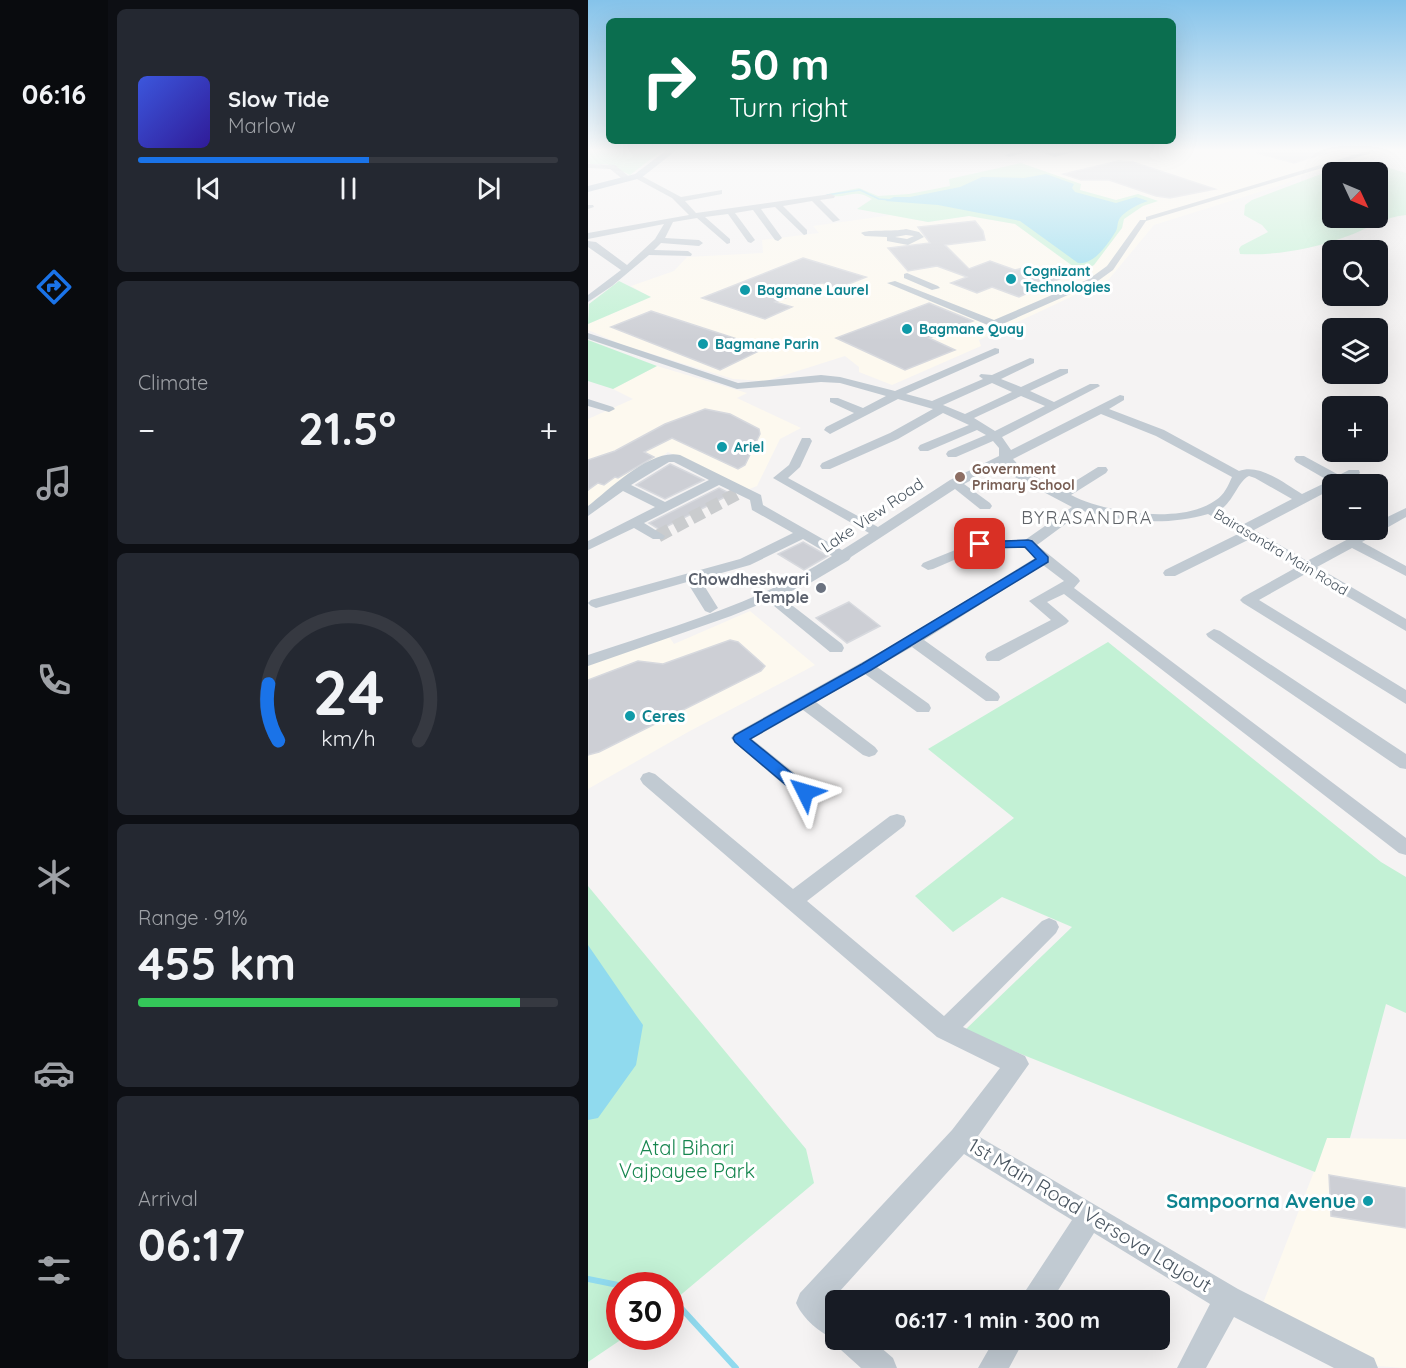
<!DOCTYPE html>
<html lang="en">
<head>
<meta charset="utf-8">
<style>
  :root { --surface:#171b24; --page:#242831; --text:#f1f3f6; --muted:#9ea1a6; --line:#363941; --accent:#1a73e8 }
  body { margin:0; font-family:Quicksand,sans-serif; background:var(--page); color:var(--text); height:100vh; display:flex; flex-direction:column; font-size:22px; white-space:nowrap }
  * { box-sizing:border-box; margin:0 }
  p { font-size:20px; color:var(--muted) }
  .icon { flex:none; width:33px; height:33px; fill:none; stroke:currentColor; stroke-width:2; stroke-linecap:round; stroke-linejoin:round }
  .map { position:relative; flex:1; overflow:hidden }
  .sheet { display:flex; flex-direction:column; gap:9px; padding:9px; background:#0d0f14; width:480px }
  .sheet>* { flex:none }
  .banner { position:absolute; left:18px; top:18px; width:570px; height:126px; border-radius:9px; box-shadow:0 6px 24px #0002; background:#0b6e4f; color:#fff; overflow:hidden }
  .needle { width:39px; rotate:134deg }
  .tools { position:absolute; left:734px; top:162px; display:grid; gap:12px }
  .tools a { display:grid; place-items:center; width:66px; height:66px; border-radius:9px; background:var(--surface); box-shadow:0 6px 24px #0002; font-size:30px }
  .speed { position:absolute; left:18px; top:1272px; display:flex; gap:12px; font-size:30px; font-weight:700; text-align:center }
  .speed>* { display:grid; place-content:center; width:78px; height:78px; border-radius:50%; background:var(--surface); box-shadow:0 6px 24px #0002; line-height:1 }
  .speed .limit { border:9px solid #d22; background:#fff; color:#111 }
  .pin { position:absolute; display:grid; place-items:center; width:51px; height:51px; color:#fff; margin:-26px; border-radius:12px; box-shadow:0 3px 9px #0006 }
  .me { position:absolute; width:66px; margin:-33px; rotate:310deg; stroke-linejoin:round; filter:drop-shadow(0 0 4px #0008) }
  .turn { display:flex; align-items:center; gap:21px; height:126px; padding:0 24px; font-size:27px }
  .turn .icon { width:78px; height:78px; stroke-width:2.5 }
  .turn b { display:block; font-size:42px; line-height:51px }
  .big { font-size:45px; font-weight:700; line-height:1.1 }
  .sheet .widget { flex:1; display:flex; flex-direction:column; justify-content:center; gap:9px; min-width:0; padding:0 21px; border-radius:9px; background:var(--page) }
  .sheet .dial { align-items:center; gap:0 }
  .dial svg { height:156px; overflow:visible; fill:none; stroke:var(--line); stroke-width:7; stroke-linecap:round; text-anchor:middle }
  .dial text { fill:var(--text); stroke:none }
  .song { display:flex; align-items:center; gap:18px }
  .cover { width:72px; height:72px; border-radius:9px; background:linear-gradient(135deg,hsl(230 70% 55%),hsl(250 70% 35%)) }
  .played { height:6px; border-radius:3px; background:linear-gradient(90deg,var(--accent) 55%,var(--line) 55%) }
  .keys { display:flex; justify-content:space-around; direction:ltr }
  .heat { display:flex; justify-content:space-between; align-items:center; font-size:33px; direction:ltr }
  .charge { height:9px; border-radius:4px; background:linear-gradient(90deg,#34c759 91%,var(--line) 0) }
  .trip { position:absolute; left:237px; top:1290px; width:345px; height:60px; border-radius:9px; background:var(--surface); box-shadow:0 6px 24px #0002; font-weight:700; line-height:60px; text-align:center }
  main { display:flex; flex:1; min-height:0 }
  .menu { display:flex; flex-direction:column; width:108px; justify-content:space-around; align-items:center; background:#090b0e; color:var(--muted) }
  .menu .icon { width:42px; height:42px }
  .menu .on { color:var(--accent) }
  .menu b { font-size:27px; color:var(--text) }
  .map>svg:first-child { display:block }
  .commercial { fill:#fdf9ef }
  .green { fill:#c3f1d5; fill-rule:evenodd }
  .water { fill:#90daee }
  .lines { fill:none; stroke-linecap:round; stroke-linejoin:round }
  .stream-far1 { stroke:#90daee; stroke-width:1.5 }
  .stream { stroke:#90daee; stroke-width:6 }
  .building { fill:#cdcfd5; stroke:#d7d9de; stroke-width:1.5 }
  .minor-tunnel { stroke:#caccce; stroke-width:13; stroke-dasharray:13 6; stroke-linecap:butt }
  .minor { fill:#c1cad2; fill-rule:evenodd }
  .major { fill:#b3c2d1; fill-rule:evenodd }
  .route { fill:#1a73e8; stroke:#114b97; stroke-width:1.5 }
  .culture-dot { fill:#0f9aa8; stroke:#fff; stroke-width:2 }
  .education-dot { fill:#8d6e63; stroke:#fff; stroke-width:2 }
  .worship-dot { fill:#6b7280; stroke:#fff; stroke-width:2 }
  .labels { text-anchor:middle; stroke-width:6; stroke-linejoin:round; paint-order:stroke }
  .far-culture-label { font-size:14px; font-weight:bold; fill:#0d838f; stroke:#fff; text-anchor:start }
  .far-education-label { font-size:14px; font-weight:bold; fill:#785e54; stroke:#fff; text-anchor:start }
  .far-street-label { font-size:14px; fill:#4a5661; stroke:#fff }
  .street-label { font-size:16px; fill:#4a5661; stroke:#fff }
  .worship-label { font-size:16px; font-weight:bold; fill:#5b616d; stroke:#fff; text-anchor:end }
  .culture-label { font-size:16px; font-weight:bold; fill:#0d838f; stroke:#fff; text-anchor:start }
  .neighbourhood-label { font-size:18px; letter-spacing:1.5px; fill:#5f6368; stroke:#fff }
  .near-park-label { font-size:20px; fill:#17864f; stroke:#fff }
  .near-culture-label { font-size:20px; font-weight:bold; fill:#0d838f; stroke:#fff; text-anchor:end }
  .near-street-label { font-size:20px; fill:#4a5661; stroke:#fff }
</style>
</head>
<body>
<main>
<nav class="menu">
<b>06:16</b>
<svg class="icon on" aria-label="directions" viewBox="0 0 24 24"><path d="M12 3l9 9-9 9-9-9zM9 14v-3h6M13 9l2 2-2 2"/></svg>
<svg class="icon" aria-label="music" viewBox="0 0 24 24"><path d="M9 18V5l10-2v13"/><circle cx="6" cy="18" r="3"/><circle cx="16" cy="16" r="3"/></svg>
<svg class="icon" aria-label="phone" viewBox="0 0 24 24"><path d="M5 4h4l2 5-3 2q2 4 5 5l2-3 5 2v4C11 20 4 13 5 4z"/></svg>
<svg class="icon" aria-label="climate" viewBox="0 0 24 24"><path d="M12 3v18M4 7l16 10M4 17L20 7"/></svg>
<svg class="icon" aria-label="car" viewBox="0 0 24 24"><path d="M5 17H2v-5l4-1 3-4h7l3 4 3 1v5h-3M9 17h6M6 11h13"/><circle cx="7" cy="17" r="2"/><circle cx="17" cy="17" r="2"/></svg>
<svg class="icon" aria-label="filters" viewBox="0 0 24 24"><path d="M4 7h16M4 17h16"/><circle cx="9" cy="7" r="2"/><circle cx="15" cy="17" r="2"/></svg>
</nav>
<section class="sheet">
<div class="widget">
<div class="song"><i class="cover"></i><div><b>Slow Tide</b><p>Marlow</p></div></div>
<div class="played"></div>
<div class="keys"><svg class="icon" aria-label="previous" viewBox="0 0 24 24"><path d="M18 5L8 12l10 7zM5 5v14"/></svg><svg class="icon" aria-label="pause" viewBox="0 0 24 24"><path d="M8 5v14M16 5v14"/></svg><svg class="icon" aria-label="next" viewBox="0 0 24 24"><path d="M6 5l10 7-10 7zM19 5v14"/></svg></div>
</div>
<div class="widget"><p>Climate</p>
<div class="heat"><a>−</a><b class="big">21.5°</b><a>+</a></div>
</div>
<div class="widget dial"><svg viewBox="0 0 100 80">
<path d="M14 69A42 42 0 1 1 86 69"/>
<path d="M14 69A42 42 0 0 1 9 40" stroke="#1a73e8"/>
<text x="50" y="56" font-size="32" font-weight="700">24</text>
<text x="50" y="72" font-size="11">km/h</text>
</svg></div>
<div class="widget"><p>Range · 91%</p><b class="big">455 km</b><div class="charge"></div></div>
<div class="widget"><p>Arrival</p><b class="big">06:17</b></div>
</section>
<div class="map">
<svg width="818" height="1368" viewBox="0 0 818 1368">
  <rect width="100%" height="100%" fill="#f5f3f3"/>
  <!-- commercial -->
  <path class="commercial" d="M495 149H811L716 175 697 184 566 225 521 279 391 340 393 346 304 385 271 372V367L257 356 178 381 145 379 35 345 0 330V324L62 297 43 286 86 271 99 257 175 253 174 240 231 233 225 226 304 215 340 222 381 216 427 224 493 272 506 265 534 228 536 219 555 206 569 201 550 194 528 200 492 190V184L433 163Z
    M69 366 159 393 149 398 213 428 192 439 169 486 159 490 80 452 0 511V419L45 399 25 389Z
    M162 611 227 665 100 732 0 789V663L80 635 86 644Z
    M739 1138 818 1139V1368L789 1366 672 1311Z"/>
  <!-- green -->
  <path class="green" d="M0 149H76L42 175 19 164H3L0 162Z
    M433 163 493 184 492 190 528 200 550 194 570 201 555 206 536 219 534 228 506 265 493 272 427 224 381 216 340 222 269 209 284 199C263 186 257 202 240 194L271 188 290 196 321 194 362 186 361 179Z
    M798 167 818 173V215C795 217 778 230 757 237 725 249 685 256 652 254L651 249 653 246 680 232 674 225 656 215 657 205 664 200 749 168ZM744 172H789V218H744Z
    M31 281 63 297 0 324 1 304Z
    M0 340 69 366 25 389 0 381Z
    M520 642 793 862 818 877V1013L798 1004 762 1138H739L727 1172 376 1031 484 927 414 897 365 932 327 896 426 818 340 749Z
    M0 886 218 1149 226 1183 83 1303 82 1286H32V1336L37 1337 0 1362Z"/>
  <!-- water -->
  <path class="water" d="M458 174 486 184 484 188 487 192 528 203 548 197 560 201C551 204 538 210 532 218 529 222 530 227 528 231 520 244 506 265 490 263L432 221 350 205 297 201 306 197H322L372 187 394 177 436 178Z
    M0 945 55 1025 48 1065 10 1118 0 1120Z"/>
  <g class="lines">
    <!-- stream-far1 -->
    <path class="stream-far1" d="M239 195 272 190 291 199 304 200"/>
    <!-- stream -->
    <path class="stream" d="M0 1279 35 1286
      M82 1296 148 1368"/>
  </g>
  <!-- building -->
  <path class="building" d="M669 149H739V153L706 163 669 153Z
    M530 161 545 162 627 189 582 198 568 196 521 180H493L475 174Z
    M387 221 395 231 397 240 357 245 381 269 402 261 427 270 443 266 462 268 478 276 431 297 404 287 389 293 363 283 379 277 349 266 320 271 300 248 342 243 330 227Z
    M215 258 278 277 251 288 234 283 187 302 204 307 177 319 114 298Z
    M341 303 385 321 341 338 367 350 317 370 248 338Z
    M63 311 106 325 177 348 132 370 23 327Z
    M117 409 142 414 171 429 172 434 157 465 150 469 84 438 56 452 66 457 30 478 27 477 16 485 10 483 0 490V460L27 451 77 424Z
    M82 464 116 480 77 499 48 485Z
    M131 488 143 494 72 530 61 523Z
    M215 542 240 556 216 570 190 554Z
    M261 602 292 626 259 643 228 618Z
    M142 640 150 642 177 666 173 671 11 752 0 755V680L50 661 75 664Z
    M741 1175 818 1188V1228L743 1216Z"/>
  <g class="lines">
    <!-- minor-tunnel -->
    <path class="minor-tunnel" d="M70 536 154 491"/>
    <!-- minor -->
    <path class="minor" d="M435 149H457L467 153 497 149 467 157 447 150 421 157 417 155Z
      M786 149H797L558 221 525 270 507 283 410 326H402L299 283 307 281 406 320 501 279 519 266 552 220H558V217Z
      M0 164 27 165 44 179 37 181 22 169 0 168Z
      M50 174 93 197 134 190V194L97 201 108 213 243 194 247 196 246 198 232 200 252 220 245 222 224 201 195 206 219 230V234L216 235 187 207 173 209 194 238 190 241 187 240 165 210 147 213 167 240 163 243 160 242 140 214 117 217 142 239V243L139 244 109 218 85 222 77 238 111 240 115 243 111 246 73 243 66 250 100 251 104 254 103 256 61 255 24 286 0 302V295L33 270 0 247V241L8 242 39 265 67 239 76 224 0 239V233L101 215 84 198 47 178Z
      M0 205H5L6 207 0 209Z
      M318 229 331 232 336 237 320 245 299 241V237L277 236 273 233C280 229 306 232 318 229ZM318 235 326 236 319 239 307 237Z
      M319 273 350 286 352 288 344 290 316 278V274Z
      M0 333 150 383 233 375 252 377 307 391 407 348 411 349V353L318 394 344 401 395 379 391 376 393 374 404 375 442 358 446 359V363L413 379 433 387 472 369H480V373L442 391 466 402 502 384H510L512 386 414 437 423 450 532 395 536 396V400L521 409 576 430 651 471C672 463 697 484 714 494L741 481 708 462 706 459 708 456H716L751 475 761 470H771L772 473C765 481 754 484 744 484V489L666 530 719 561 777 530H789V522L818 508V517L774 542 818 566V576L764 548 729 567 818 619V631L719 573 671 600 818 690V704L655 603 652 600 655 597 709 567 662 539 587 576H577L575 573 577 570 652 533 620 514C580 526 535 522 495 511L449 545 490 578 492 581 486 588 818 838V855L811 853 476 594 459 602 478 618 481 621 478 624 411 661H399L397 657 399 653 463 620 441 601 476 581 455 565 336 640 410 693 412 697 410 701H398L324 647 289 667 341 704 343 708 341 712H329L277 674 228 702 287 747 290 751 287 755 281 757 275 755 215 710 164 739 224 787 226 792 224 797 217 799 210 797 146 742 143 738 146 734 319 637 447 558 436 548H394L345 569 340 570 333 566 335 563 392 540H437L484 507 425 476 416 463 376 484 402 503 404 506 402 509H392L367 489 263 557 261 560 222 583 192 596 254 644 256 648 254 652H242L180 601 143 616 0 666V655C83 627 171 603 244 556L215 539 162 565 112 579 130 608 122 613 117 611 99 582 8 608 3 606 0 603 3 600 152 559 205 533 164 510 162 500 131 485 56 523 77 536 75 539H65L46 528 0 550V541L67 507 35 491 0 516V506C22 489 63 448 92 455L173 495 175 505 254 550 281 533 185 478 201 465 214 438H222L224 441 212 467 200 478 290 527 362 480 411 456V448L405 441 368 457H360L358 454 360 451 398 435 389 430 340 451H332L330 448 332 445 381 425 355 413 310 439 242 469H234L232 466 234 463 302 433 345 409 310 399 242 434 236 430 238 427 266 413 242 402V398H250L275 408 298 396 252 383 233 382 149 389 0 339ZM404 383 424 392 377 414 355 405ZM433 396 457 406 407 431 386 418ZM513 414 568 436 644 477C640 486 636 495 628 500 595 525 517 513 483 495L518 473 520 470 518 467H510L473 490 435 470 425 459ZM81 462H86L121 480 77 502 43 485ZM661 476 667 478 704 499 656 524 632 510C646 501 650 481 661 476Z
      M0 399 25 407 27 409 21 412 0 406Z
      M626 629 632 631 818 754V769L812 768 620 637 618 634Z
      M61 772 67 774 205 889 302 816 309 814 316 816 318 821 316 826 219 901 356 1016 454 921 461 918 468 921 471 927 468 933 375 1027 437 1056 441 1064 390 1136 650 1289 786 1358 790 1368H746L646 1317 618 1368H589L622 1304 506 1233 464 1300H434L438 1290 484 1220 376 1154 242 1302 248 1307V1340H284L305 1358 309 1368H273L253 1350 249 1340H248C232 1333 215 1319 208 1303L212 1293 364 1130 412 1068 349 1037 55 784 52 779 55 774Z
      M406 1340H436L421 1368H390Z"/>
    <!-- major -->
    <path class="major" d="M80 149H90L53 178 0 192V186L47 174Z"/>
  </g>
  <!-- sky -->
  <linearGradient id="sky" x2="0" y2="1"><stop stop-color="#85c3ea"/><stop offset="0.44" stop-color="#fafafa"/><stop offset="1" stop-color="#fafafa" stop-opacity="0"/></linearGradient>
  <rect width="818" height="341" fill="url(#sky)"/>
  <!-- route -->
  <path class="route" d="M440 540 444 541 460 557V562L283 670 162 739 222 788 224 792 222 796H211L147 742 145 738 147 735 274 664 448 559 437 547 392 548 388 547V542Z"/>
  <!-- markers -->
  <g class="culture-dot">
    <circle cx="423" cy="279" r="6"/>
    <circle cx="157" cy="290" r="6"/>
    <circle cx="319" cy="329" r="6"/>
    <circle cx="115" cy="344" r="6"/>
    <circle cx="134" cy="447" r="6"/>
    <circle cx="42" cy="716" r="6"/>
    <circle cx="780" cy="1201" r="6"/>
  </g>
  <circle class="education-dot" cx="372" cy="477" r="6"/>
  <circle class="worship-dot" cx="233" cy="588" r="6"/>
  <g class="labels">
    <!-- far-culture labels -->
    <g class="far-culture-label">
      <text x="435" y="276">Cognizant<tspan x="435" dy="16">Technologies</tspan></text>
      <text x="169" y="295">Bagmane Laurel</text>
      <text x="331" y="334">Bagmane Quay</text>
      <text x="127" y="349">Bagmane Parin</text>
      <text x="146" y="452">Ariel</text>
    </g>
    <!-- far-education labels -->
    <g class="far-education-label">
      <text x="384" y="474">Government<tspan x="384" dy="16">Primary School</tspan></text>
    </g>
    <!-- far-street labels -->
    <g class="far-street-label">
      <text transform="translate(693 552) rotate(31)" y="5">Bairasandra Main Road</text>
    </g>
    <!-- street labels -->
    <g class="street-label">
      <text transform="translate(284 515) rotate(-34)" y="6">Lake View Road</text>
    </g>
    <!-- worship labels -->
    <g class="worship-label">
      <text x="221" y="585">Chowdheshwari<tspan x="221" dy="18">Temple</tspan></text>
    </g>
    <!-- culture labels -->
    <g class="culture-label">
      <text x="54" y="722">Ceres</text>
    </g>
    <!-- neighbourhood labels -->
    <g class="neighbourhood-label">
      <text x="499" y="524">BYRASANDRA</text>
    </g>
    <!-- near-park labels -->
    <g class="near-park-label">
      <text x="99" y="1155">Atal Bihari<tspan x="99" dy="23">Vajpayee Park</tspan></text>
    </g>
    <!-- near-culture labels -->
    <g class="near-culture-label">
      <text x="768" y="1208">Sampoorna Avenue</text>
    </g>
    <!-- near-street labels -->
    <g class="near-street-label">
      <text transform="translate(502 1215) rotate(31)" y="7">1st Main Road Versova Layout</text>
    </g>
  </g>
</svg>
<div class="tools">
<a><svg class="needle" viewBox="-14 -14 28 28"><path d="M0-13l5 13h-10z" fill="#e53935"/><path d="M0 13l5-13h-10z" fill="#9ea1a6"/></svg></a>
<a><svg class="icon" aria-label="search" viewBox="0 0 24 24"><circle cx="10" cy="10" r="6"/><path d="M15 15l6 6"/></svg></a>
<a><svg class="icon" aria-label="layers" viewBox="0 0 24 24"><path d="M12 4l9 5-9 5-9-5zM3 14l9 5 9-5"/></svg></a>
<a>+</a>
<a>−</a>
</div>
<div class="speed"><div class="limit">30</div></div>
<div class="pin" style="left:392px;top:544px;background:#d93025"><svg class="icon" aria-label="arrive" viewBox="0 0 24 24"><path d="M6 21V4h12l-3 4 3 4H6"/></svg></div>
<svg class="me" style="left:217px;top:792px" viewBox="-20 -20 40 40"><path d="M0-17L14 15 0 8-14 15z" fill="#1a73e8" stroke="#fff" stroke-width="4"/></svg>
<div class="trip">06:17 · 1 min · 300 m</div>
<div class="banner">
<div class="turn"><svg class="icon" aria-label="right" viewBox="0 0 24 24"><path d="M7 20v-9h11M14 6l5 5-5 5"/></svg><div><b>50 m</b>Turn right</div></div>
</div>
</div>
</main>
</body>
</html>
